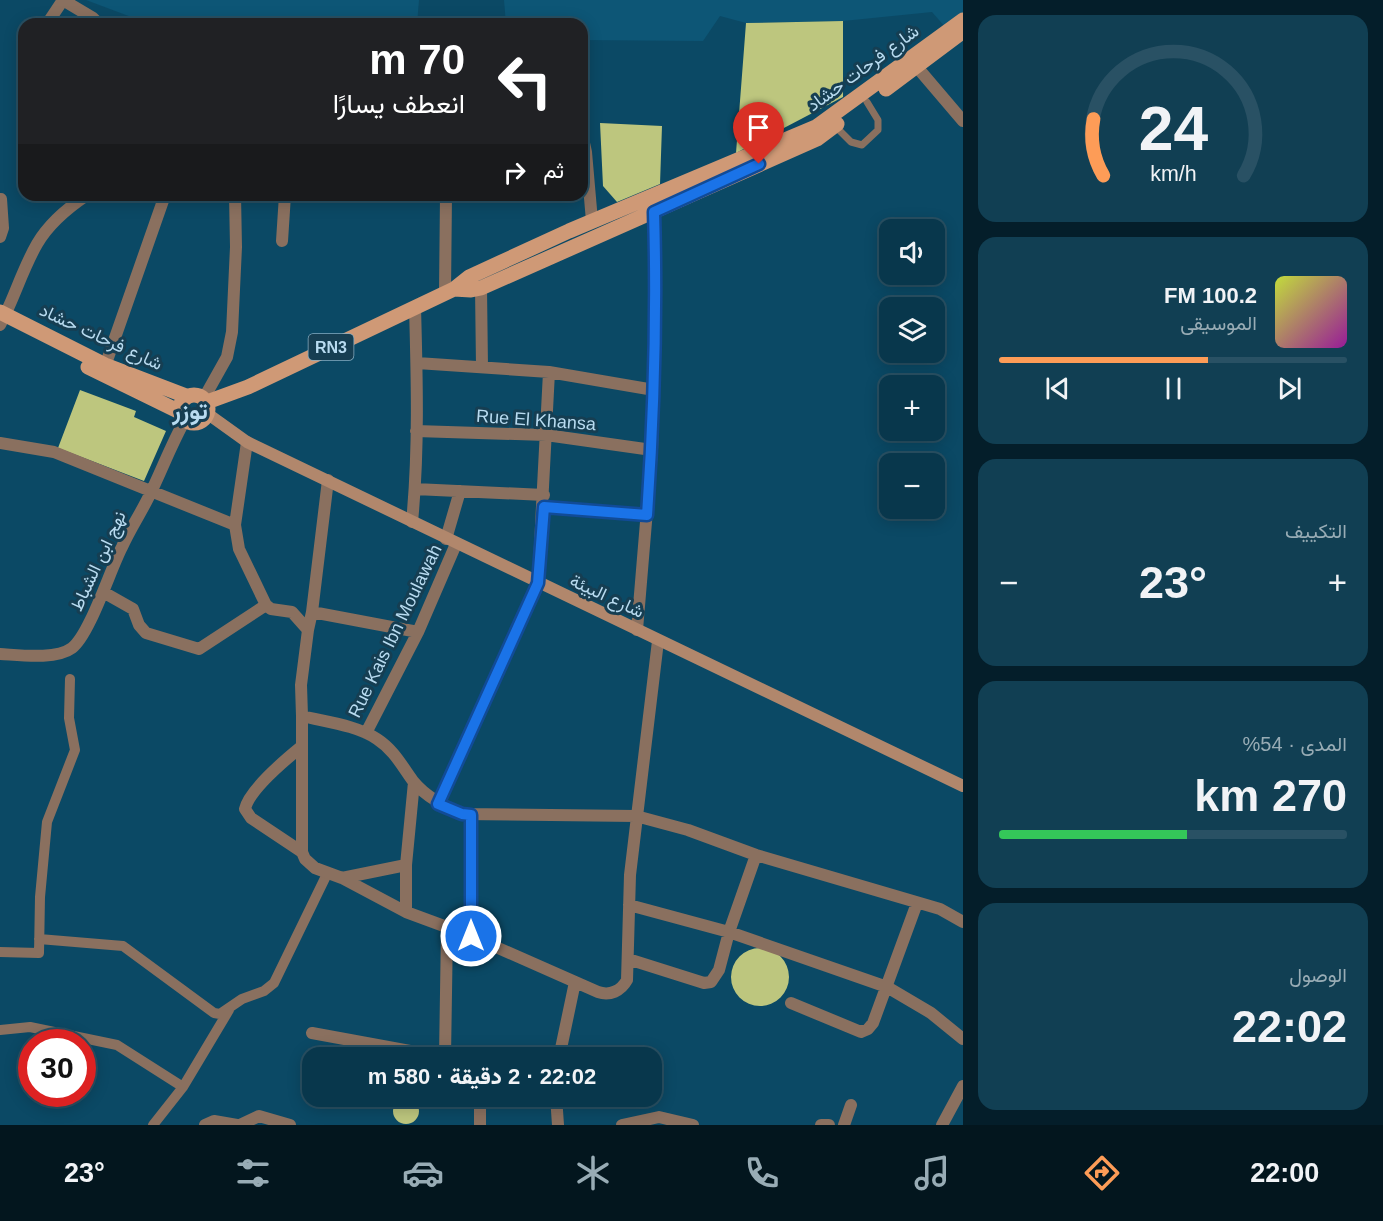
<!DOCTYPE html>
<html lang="ar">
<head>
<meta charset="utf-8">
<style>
  :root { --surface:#08374c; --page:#113f53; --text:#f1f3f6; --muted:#98acb5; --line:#295164; --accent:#fd9c57 }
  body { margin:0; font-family:Arial,Vazirmatn,sans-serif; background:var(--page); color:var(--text); direction:rtl; height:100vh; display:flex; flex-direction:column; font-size:22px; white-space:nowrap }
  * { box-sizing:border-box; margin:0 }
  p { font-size:20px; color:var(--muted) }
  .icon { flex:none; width:33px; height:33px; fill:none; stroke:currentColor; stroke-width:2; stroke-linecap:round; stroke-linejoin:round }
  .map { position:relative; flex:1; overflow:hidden; direction:ltr }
  .side { display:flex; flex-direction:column; gap:15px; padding:15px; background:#041e2a; width:420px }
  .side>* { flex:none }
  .hud { position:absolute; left:18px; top:18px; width:570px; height:183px; border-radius:18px; box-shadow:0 3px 15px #0003,0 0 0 2px var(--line); direction:rtl; background:#202124; color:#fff; overflow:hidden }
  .tools { position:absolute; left:879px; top:219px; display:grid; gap:12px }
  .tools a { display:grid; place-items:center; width:66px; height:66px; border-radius:12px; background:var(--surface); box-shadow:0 3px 15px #0003,0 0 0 2px var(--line); font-size:30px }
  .speed { position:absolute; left:18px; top:1029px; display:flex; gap:12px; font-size:30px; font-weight:700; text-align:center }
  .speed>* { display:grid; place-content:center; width:78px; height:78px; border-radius:50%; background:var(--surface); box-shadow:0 3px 15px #0003,0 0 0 2px var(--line); line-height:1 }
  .speed .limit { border:9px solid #d22; background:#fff; color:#111 }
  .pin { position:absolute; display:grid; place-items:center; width:51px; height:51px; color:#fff; margin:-62px -26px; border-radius:50% 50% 50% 0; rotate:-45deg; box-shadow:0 0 6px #0007 }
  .pin .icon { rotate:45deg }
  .me { position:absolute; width:66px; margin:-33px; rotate:0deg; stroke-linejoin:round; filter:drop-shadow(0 0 4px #0008) }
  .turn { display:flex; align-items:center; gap:21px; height:126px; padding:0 24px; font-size:27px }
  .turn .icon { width:78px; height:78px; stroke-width:2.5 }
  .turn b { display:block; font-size:42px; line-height:51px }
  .then { display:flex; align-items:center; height:57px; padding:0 24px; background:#0003; gap:12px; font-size:22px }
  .big { font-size:45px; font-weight:800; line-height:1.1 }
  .side .tile { flex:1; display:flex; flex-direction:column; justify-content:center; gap:9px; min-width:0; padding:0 21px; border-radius:18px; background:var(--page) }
  .side .dial { align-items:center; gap:0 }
  .dial svg { height:156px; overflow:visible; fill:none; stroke:var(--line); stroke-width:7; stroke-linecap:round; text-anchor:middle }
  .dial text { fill:var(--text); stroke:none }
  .song { display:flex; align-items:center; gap:18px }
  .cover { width:72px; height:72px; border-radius:9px; background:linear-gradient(135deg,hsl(70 70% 55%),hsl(300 70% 35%)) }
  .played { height:6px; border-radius:3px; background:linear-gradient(90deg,var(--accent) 60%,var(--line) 60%) }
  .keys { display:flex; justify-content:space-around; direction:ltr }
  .heat { display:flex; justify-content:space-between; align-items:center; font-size:33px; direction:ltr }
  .charge { height:9px; border-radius:4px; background:linear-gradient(90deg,#34c759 54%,var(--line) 0) }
  .trip { position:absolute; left:302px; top:1047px; width:360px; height:60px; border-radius:18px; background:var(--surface); box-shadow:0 3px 15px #0003,0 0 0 2px var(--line); font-weight:800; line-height:60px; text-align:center; direction:rtl }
  .tabs { display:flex; height:96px; justify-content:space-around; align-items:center; background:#03161e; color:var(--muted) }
  .tabs .icon { width:42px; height:42px }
  .tabs .active { color:var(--accent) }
  .tabs b { font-size:27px; color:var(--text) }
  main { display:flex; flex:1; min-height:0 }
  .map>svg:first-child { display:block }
  .built { fill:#0d5676 }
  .building { fill:#bdc67e }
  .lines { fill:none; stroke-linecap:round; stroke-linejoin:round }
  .service { stroke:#8a705f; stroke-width:7 }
  .pedestrian { stroke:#8a705f; stroke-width:10 }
  .minor { stroke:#8a705f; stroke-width:12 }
  .tertiary { stroke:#8a705f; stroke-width:12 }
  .secondary { stroke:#b1876c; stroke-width:12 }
  .primary { stroke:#cf9976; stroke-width:15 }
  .route-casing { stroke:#114b97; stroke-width:15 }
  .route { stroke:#1a73e8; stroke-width:10 }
  .labels { text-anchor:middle; stroke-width:6; stroke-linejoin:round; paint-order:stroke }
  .shield { fill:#163e52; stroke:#87acc1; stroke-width:1.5 }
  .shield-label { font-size:16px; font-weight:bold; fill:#b8dbf0 }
  .street-label { font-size:18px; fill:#b8dbf0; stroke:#163e52 }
  .district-label { font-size:24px; font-weight:bold; fill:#b8dbf0; stroke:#163e52 }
</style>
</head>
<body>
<main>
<section class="side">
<div class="tile dial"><svg viewBox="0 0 100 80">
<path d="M14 69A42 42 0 1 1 86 69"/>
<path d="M14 69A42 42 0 0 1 9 40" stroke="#fd9c57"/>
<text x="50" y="56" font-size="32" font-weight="700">24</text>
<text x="50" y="72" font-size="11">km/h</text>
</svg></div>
<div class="tile">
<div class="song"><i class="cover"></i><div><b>100.2 FM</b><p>الموسيقى</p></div></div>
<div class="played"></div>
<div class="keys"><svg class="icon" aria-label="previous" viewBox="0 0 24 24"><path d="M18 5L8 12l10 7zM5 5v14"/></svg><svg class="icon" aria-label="pause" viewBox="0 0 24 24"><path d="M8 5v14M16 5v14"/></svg><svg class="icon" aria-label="next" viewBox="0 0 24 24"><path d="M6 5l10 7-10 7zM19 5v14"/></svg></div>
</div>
<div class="tile"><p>التكييف</p>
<div class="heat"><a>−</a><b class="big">23°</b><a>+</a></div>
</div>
<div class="tile"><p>المدى · 54%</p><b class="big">270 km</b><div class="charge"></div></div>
<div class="tile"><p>الوصول</p><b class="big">22:02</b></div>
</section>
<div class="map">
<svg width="963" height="1125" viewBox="0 0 963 1125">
  <rect width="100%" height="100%" fill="#0b4965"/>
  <!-- built -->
  <path class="built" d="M86 0H419L417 24H150Z
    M504 0H963V13L946 28 932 12 843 21 746 23 720 16 703 41 582 40V24H506Z"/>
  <!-- building -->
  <path class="building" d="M843 21V97L736 153 746 23Z
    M600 123 662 126 660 184 617 202 603 186Z
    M80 390 136 411 134 417 166 431 144 481 58 448Z
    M731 977a29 29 0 1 1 58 0a29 29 0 1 1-58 0Z
    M393 1111a13 13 0 1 1 26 0a13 13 0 1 1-26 0Z"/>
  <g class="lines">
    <!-- service -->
    <path class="service" d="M835 126 851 142 862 145 878 130V120L867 102"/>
    <!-- pedestrian -->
    <path class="pedestrian" d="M39 939 123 946 214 1013 220 1014 242 999 264 991 274 983 327 874
      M0 952 39 953 40 897 47 822 75 750 69 718 70 679
      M0 1030 30 1027 117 1045 183 1087
      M153 1125 183 1087 229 1010"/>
    <!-- minor -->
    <path class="minor" d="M47 24 63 0
      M911 60 963 121
      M582 134 586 152 592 221
      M0 237 3 228 1 199
      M282 241 285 195
      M481 288 482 367
      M445 293 446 195
      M0 325C14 299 22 270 37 244 48 225 69 207 87 195
      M417 363 549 372 654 390
      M416 431 546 435 652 450
      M247 442 235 525 239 549 266 605 271 609 292 612 308 630 301 685 302 716C326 722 356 725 377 739 394 750 402 766 413 781 426 797 444 806 462 814L636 816 688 830 756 855 940 909 963 922
      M0 443 54 452 235 525
      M415 489 544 495
      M544 507 647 515
      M412 522C419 451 417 379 415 307
      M446 539 460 491
      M103 592 133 609 139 625 146 633 199 649 266 605
      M312 612 418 632
      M308 630 312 612 328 480
      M637 630 652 450 656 300 653 203
      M0 654C19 655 56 660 72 648 90 634 110 570 122 547 131 527 143 510 152 490 163 467 172 443 185 420
      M302 716V852L305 859 315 868 342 878 406 912 471 936 598 992C610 996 621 991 627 980L630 875 658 641
      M366 733 418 632 456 544
      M301 747C285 760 249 790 245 809L251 818 302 852
      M438 804 538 583 549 372
      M471 815V936
      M342 878 406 865
      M629 905 729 932 887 987 931 1013 963 1039
      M406 912V865L414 782
      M628 959 704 983 711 982 719 970 729 932 756 855
      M791 1003 861 1032 868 1029 873 1023 917 903
      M312 1033 448 1058
      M445 1057 447 929
      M559 1058 575 982
      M556 1096 558 1125
      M205 1125 214 1121 237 1125
      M240 1125 259 1116 290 1125
      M480 1125V1096
      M622 1125 659 1117 693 1125
      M821 1125H829
      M844 1125 851 1105
      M942 1125 963 1086"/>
    <!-- tertiary -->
    <path class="tertiary" d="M63 0 93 18 99 24
      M103 372 165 195
      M204 398 227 357 232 332 236 247 235 195"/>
    <!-- secondary -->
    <path class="secondary" d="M208 414 247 442 963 786"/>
    <!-- primary -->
    <path class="primary" d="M886 89 961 33
      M454 289 471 290 481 288 817 139 837 124
      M0 312 105 365 186 396
      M88 367 180 412
      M180 409a14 14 0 1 1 28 0a14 14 0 1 1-28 0Z
      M207 402 248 387 454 289 469 277 569 231 816 127 963 20"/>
  </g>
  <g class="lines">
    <!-- route casing -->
    <g class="route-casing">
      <path id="route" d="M471 936V815L462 814 438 804 538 583 544 507 647 515C654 414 657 313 654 212L759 164"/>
    </g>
    <!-- route -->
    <use href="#route" class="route"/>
  </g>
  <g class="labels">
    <!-- shield labels -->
    <rect class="shield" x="308.5" y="334" width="45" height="26" rx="4.5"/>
    <g class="shield-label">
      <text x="331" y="353">RN3</text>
    </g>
    <!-- street labels -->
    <g class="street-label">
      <text transform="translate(863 68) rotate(-36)" y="6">شارع فرحات حشاد</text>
      <text transform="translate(101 337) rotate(25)" y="6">شارع فرحات حشاد</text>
      <text transform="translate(536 420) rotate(4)" y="6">Rue El Khansa</text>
      <text transform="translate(98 561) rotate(-65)" y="6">نهج ابن الشباط</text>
      <text transform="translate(607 596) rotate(25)" y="6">شارع البيئة</text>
      <text transform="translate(395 631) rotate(-64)" y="6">Rue Kais Ibn Moulawah</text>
    </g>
    <!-- district labels -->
    <g class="district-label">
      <text x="190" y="419">توزر</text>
    </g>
  </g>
</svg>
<div class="tools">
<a><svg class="icon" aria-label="sound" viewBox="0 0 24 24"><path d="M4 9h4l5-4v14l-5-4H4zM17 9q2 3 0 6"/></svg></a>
<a><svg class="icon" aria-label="layers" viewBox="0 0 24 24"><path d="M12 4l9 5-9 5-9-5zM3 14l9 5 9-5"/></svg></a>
<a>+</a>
<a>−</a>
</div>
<div class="speed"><div class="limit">30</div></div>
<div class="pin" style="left:759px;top:164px;background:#d93025"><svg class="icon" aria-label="arrive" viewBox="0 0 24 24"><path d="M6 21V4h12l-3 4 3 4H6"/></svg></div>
<svg class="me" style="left:471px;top:936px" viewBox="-20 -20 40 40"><circle r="17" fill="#1a73e8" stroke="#fff" stroke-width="3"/><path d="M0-11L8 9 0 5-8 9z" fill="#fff"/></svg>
<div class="trip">22:02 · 2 دقيقة · 580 m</div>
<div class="hud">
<div class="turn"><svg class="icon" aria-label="left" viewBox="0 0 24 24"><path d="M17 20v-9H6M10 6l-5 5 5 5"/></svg><div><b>70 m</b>انعطف يسارًا</div></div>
<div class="then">ثم<svg class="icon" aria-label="right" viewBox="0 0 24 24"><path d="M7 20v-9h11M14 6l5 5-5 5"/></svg></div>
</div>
</div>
</main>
<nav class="tabs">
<b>22:00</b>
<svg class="icon active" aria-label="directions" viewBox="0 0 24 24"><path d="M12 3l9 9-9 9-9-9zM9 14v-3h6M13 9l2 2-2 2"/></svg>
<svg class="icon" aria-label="music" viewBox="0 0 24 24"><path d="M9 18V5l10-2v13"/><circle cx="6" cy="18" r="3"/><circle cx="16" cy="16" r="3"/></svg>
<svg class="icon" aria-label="phone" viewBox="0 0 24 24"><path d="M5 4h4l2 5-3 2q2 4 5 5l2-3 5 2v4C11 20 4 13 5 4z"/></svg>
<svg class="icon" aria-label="climate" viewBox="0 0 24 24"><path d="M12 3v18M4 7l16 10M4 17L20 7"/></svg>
<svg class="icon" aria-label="car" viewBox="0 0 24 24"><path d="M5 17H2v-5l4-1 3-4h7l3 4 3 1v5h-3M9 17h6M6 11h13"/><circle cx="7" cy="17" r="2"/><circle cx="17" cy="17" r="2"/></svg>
<svg class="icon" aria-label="filters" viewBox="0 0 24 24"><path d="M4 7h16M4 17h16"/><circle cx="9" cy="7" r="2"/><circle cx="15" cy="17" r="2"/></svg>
<b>23°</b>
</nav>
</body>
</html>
